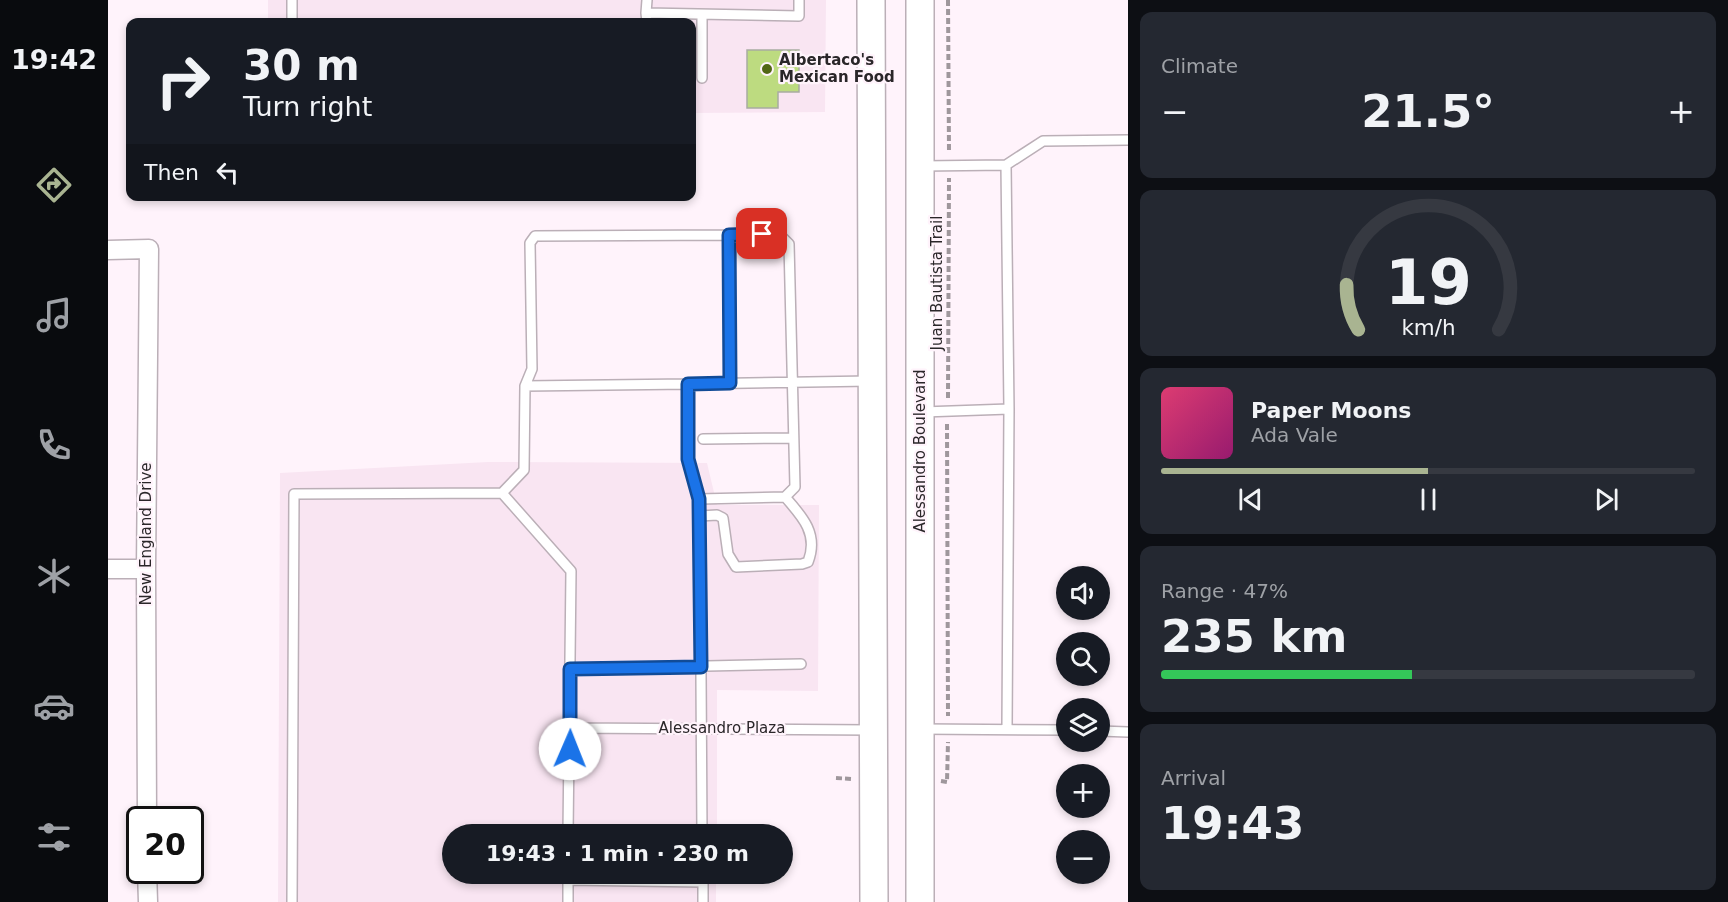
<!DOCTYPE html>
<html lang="en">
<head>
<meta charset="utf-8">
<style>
  :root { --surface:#171b24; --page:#242831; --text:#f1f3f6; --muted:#9ea1a6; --line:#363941; --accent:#a9b491 }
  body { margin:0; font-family:"DejaVu Sans",sans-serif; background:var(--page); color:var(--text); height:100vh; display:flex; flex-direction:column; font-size:22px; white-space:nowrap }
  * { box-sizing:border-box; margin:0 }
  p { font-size:20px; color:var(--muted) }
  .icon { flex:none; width:33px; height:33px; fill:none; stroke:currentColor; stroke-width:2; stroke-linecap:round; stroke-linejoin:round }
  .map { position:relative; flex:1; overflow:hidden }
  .panel { display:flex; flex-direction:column; gap:12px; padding:12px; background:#0d0f14; width:600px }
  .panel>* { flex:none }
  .guide { position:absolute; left:18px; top:18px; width:570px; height:183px; border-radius:12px; box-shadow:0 3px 9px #0003; background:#171b24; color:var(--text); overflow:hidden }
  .controls { position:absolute; left:948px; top:566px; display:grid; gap:12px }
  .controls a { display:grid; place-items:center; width:54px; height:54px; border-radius:50%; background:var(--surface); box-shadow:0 3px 9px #0003; font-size:30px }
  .speed { position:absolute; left:18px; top:806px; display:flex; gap:12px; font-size:30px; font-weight:700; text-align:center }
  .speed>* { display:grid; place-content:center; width:78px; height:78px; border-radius:50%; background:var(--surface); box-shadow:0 3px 9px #0003; line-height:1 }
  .speed .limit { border:3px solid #111; border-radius:9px; background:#fff; color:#111 }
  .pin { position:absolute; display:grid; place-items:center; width:51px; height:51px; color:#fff; margin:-26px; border-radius:12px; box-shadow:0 3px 9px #0006 }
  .me { position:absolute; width:66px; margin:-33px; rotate:1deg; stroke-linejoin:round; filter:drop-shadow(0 0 4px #0008) }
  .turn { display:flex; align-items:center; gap:21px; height:126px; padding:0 18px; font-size:27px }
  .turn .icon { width:78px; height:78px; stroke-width:2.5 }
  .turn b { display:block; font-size:42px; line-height:51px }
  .then { display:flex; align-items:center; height:57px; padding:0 18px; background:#0003; gap:12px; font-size:22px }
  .big { font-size:45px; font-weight:700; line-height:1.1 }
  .panel .tile { flex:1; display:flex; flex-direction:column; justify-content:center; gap:9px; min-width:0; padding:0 21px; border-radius:12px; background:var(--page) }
  .panel .dial { align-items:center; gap:0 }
  .dial svg { height:156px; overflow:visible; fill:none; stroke:var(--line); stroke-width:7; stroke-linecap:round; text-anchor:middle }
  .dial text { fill:var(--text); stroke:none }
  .song { display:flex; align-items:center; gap:18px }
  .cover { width:72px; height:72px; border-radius:9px; background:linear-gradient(135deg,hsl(340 70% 55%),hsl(320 70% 35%)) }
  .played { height:6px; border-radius:3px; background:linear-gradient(90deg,var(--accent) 50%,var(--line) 50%) }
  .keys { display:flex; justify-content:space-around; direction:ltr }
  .heat { display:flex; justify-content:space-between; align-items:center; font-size:33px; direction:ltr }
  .charge { height:9px; border-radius:4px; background:linear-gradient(90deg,#34c759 47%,var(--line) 0) }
  .trip { position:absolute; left:334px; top:824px; width:351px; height:60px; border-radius:30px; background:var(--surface); box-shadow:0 3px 9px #0003; font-weight:700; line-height:60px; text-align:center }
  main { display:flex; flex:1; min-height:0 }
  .menu { display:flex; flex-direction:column; width:108px; justify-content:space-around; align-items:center; background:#090b0e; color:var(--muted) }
  .menu .icon { width:42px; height:42px }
  .menu .current { color:var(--accent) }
  .menu b { font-size:27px; color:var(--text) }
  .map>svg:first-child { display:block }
  .built { fill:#f9e5f2 }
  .building { fill:#bddb80; stroke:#a8aca1; stroke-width:1.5 }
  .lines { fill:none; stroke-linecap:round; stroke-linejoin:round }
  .service-casing { stroke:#bbafb7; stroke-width:12 }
  .minor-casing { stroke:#bbafb7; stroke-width:21 }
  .primary-casing { stroke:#bbafb7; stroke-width:30 }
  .path { stroke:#9f979c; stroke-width:4; stroke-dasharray:6 3; stroke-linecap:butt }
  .service { stroke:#fff; stroke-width:9 }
  .minor { stroke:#fff; stroke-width:18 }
  .primary { stroke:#fff; stroke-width:27 }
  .route-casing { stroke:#114b97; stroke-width:15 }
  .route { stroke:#1a73e8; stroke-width:10 }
  .poi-dot { fill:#516715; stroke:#fff3fb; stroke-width:2 }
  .labels { text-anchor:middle; stroke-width:4.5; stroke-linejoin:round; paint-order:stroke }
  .poi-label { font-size:15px; font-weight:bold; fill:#2a2629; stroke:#fff3fb; text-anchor:start }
  .street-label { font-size:15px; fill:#2a2629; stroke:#fff3fb }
</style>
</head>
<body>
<main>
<nav class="menu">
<b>19:42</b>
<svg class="icon current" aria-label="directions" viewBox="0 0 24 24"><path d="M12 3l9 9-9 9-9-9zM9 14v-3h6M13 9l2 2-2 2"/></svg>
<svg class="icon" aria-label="music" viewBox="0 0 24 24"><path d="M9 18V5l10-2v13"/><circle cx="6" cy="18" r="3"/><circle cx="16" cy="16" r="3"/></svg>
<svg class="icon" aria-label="phone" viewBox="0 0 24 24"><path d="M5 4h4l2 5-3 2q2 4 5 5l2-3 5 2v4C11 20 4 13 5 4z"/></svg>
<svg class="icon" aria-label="climate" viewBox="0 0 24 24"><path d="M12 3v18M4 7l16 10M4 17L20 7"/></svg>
<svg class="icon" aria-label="car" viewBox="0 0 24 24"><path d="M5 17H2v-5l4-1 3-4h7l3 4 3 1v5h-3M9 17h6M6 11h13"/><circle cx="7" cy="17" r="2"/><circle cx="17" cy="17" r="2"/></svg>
<svg class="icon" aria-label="filters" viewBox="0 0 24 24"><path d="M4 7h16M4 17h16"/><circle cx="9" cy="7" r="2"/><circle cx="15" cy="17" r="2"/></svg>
</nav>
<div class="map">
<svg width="1020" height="902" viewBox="0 0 1020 902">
  <rect width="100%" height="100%" fill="#fff3fb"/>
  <!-- built -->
  <path class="built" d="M160 0H718L717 112 584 113V22H160Z
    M380 462 599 463 609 505H711L710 691 609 690V834H345V873H608V902H170L172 473Z"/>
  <!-- building -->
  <path class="building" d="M639 50H691V92H670V108H639Z"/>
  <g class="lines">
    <!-- service casing -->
    <g class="service-casing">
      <path id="service" d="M184 0V22
        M538 13 539 0
        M594 15V78
        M539 22 538 13 691 16V0
        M814 166 898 165
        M417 386 424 369 422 243 427 236 621 235 622 383
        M815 412 901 409
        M595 439 685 438
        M394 493 416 470 417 386 580 384
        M591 499 677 497 687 487 681 244 671 234 621 235
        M592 516 609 515 615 518 620 554 628 567 694 564 700 562C711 534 694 516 677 497
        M462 669 693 664
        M462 728 763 730
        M813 729 958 730
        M899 729 901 409 898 165 935 141 1020 140
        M992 731 1020 732
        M594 834 592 516 591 499 580 459V384L762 381
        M595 873V902
        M460 880 595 882
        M184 902 186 494 394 493 463 571 460 834
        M460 902V873"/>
    </g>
    <!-- minor casing -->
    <g class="minor-casing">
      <path id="minor" d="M0 250 41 249 38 569 39 819
        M0 569H38
        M39 870 40 902"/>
    </g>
    <!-- primary casing -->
    <g class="primary-casing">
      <path id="primary" d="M763 0 766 902
        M812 902V0"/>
    </g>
    <!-- path -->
    <path class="path" d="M840 0 841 152
      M840 398 841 178
      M839 424 840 716
      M728 778 744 779
      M833 781 839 782 840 742"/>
    <!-- service -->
    <use href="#service" class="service"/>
    <!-- minor -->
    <use href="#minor" class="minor"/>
    <!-- primary -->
    <use href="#primary" class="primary"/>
  </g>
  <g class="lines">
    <!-- route casing -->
    <g class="route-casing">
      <path id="route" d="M462 749V669L593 667 591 499 580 459V384L622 383 621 235 654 234"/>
    </g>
    <!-- route -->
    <use href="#route" class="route"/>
  </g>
  <!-- markers -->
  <circle class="poi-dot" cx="659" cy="69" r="6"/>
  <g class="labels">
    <!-- poi labels -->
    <g class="poi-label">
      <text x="671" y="65">Albertaco's<tspan x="671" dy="17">Mexican Food</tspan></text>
    </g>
    <!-- street labels -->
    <g class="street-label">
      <text transform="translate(829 283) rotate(-90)" y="5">Juan Bautista Trail</text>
      <text transform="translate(812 451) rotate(-90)" y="5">Alessandro Boulevard</text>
      <text transform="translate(38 534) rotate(-90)" y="5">New England Drive</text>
      <text x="614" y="733">Alessandro Plaza</text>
    </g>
  </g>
</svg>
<div class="controls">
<a><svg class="icon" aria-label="sound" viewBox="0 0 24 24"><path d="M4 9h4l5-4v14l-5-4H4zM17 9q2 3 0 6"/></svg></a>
<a><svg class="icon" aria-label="search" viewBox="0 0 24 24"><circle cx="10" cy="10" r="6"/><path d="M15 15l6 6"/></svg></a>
<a><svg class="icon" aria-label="layers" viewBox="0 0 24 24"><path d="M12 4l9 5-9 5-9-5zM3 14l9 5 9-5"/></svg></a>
<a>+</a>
<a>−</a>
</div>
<div class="speed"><div class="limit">20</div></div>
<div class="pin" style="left:654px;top:234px;background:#d93025"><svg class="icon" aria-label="arrive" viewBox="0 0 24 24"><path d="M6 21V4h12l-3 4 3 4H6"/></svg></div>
<svg class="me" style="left:462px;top:749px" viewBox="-20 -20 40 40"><circle r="19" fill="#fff"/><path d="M0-13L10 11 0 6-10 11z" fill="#1a73e8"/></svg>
<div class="trip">19:43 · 1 min · 230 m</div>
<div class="guide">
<div class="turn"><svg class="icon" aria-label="right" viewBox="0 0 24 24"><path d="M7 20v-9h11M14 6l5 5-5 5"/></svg><div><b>30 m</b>Turn right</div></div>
<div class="then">Then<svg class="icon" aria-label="left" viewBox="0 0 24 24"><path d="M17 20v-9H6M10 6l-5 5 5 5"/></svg></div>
</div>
</div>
<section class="panel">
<div class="tile"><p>Climate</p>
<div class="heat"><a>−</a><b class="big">21.5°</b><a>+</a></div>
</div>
<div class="tile dial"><svg viewBox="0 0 100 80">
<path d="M14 69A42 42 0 1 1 86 69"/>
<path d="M14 69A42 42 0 0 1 8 46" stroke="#a9b491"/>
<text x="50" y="56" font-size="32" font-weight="700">19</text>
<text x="50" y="72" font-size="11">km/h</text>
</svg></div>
<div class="tile">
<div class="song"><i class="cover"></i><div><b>Paper Moons</b><p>Ada Vale</p></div></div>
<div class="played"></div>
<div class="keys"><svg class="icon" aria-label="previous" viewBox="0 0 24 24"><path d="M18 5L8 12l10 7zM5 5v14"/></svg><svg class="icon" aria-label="pause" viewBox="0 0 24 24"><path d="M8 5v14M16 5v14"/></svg><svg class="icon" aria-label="next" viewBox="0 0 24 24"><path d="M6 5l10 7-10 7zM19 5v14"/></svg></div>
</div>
<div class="tile"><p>Range · 47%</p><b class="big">235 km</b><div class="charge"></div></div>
<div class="tile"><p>Arrival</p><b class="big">19:43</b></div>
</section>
</main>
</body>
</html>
